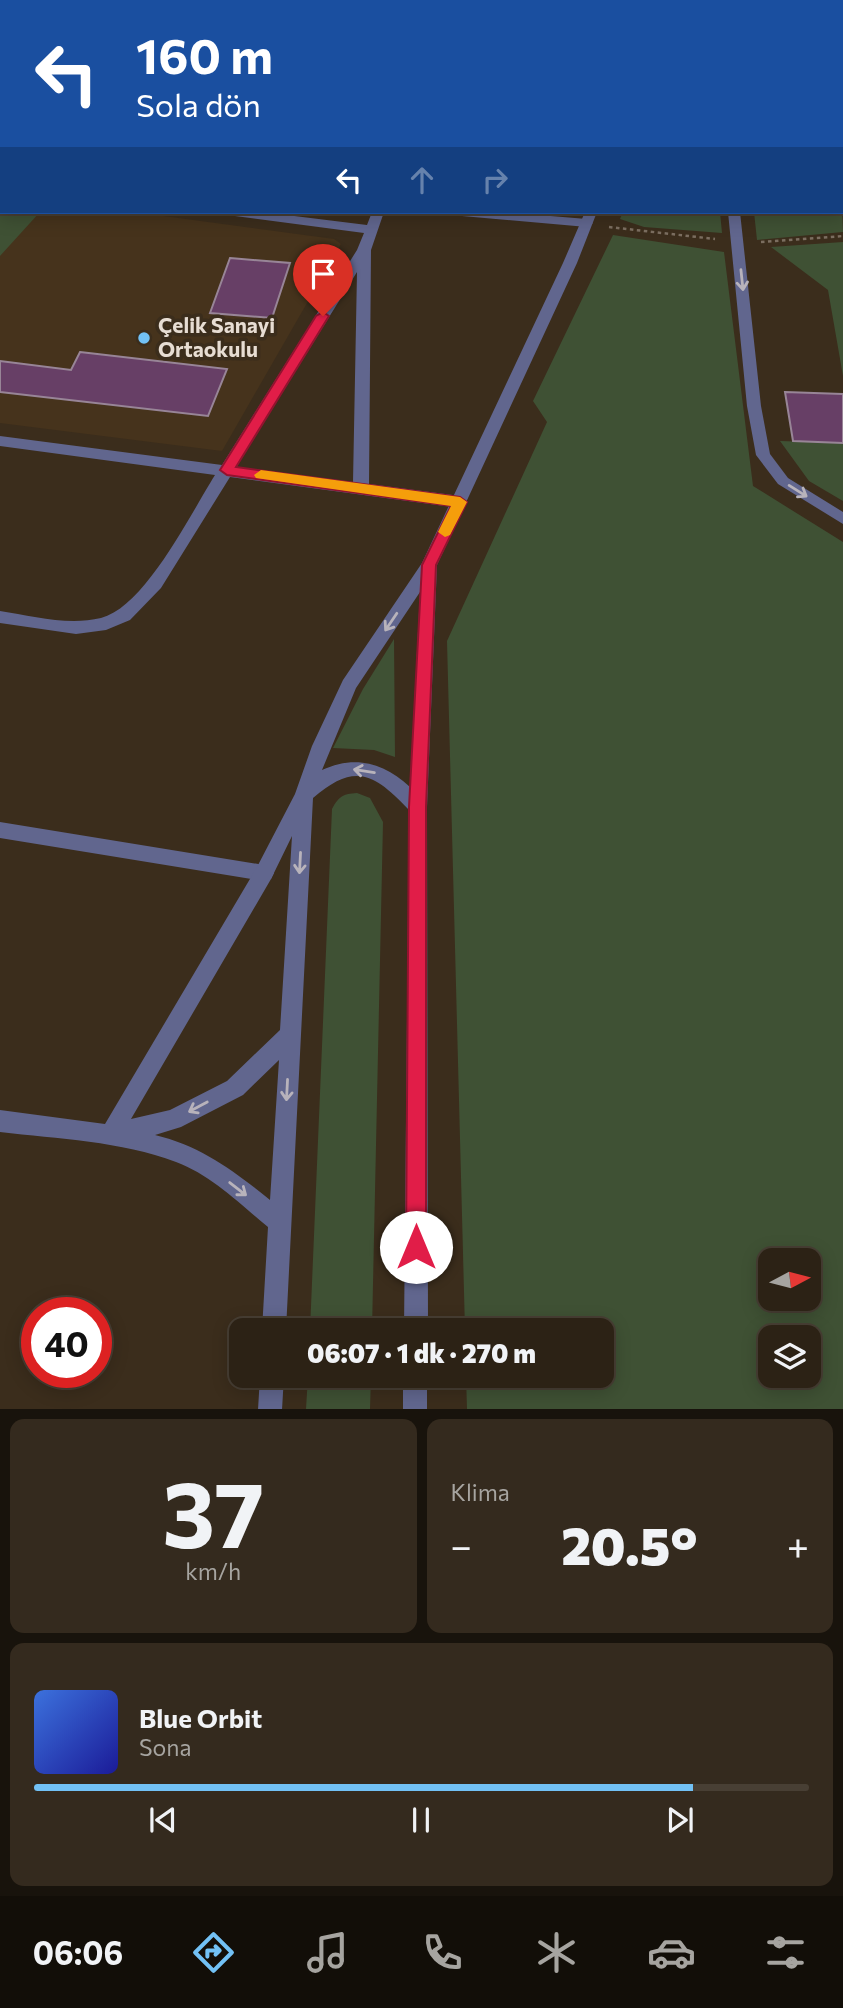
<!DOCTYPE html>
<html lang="tr">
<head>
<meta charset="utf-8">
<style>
  :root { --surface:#2c2215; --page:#342a1e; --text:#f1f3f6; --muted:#a6a4a0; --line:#483f34; --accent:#72c1f5 }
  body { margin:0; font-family:Commissioner,sans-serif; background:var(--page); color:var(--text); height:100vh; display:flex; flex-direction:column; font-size:26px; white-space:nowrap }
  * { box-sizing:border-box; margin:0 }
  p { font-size:23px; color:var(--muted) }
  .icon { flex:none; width:38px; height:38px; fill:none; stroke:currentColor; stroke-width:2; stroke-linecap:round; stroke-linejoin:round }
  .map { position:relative; height:1409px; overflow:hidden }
  .panel { display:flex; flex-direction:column; gap:10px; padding:10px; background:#18130c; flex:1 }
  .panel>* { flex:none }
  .top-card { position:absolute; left:0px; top:0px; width:844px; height:214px; box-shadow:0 4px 18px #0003,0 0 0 2px var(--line); background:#1a4fa0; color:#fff; overflow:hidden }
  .needle { width:46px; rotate:83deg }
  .controls { position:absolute; left:758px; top:1248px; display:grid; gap:14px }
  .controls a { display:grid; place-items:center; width:63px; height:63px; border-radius:14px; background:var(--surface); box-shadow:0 4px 18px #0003,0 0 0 2px var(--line); font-size:35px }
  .speed { position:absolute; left:21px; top:1297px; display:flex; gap:14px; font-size:35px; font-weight:700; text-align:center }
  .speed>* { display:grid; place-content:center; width:91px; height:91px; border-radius:50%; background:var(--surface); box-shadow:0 4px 18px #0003,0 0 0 2px var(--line); line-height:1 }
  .speed .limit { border:10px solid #d22; background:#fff; color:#111 }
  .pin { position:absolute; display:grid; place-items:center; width:60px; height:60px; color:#fff; margin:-72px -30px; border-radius:50% 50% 50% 0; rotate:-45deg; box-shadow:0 0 7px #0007 }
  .pin .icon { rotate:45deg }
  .me { position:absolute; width:77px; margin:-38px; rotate:0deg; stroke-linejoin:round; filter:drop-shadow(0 0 5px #0008) }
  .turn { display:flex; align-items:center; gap:24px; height:147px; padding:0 21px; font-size:32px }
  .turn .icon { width:91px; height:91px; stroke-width:2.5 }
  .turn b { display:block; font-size:49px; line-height:60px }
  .lanes { display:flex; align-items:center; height:66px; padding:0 21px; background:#0003; justify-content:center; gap:35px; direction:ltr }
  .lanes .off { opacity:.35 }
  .big { font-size:52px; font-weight:800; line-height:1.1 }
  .panel .tile { flex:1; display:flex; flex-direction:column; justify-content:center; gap:10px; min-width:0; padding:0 24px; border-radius:14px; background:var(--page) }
  .panel .dial { align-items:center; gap:0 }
  .dial b { font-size:91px; line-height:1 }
  .song { display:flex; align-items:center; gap:21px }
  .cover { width:84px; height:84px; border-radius:10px; background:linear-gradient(135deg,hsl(220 70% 55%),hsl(240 70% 35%)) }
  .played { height:7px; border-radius:4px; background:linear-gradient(90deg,var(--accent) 85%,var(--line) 85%) }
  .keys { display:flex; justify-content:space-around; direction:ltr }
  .heat { display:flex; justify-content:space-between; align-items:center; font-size:38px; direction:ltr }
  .panel .tiles { flex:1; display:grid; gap:10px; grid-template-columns:1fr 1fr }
  .tile:last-child { grid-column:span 2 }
  .trip { position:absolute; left:229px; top:1318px; width:385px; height:70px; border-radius:14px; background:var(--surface); box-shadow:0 4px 18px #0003,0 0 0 2px var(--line); font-weight:800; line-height:70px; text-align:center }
  .tab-bar { display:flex; height:112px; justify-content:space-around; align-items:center; background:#120e08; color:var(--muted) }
  .tab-bar .icon { width:49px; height:49px }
  .tab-bar .on { color:var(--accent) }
  .tab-bar b { font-size:32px; color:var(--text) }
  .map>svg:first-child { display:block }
  .built { fill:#46331c }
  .green { fill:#3f5134; fill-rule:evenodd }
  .building { fill:#673f66; stroke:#988597; stroke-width:2 }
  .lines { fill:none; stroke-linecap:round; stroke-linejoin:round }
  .path { stroke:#7b6e60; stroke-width:2.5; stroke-dasharray:3.5 3.5; stroke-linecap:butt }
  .service { fill:#61668e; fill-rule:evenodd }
  .minor { fill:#61668e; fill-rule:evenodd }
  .tertiary { fill:#61668e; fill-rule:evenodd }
  .oneway { stroke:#b8b3bb }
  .route { fill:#e11d48; stroke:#92132f; stroke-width:2 }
  .slow { fill:#f59e0b }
  .poi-dot { fill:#72c1f5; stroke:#3b2d1c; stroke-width:2.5 }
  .labels { text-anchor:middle; stroke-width:7; stroke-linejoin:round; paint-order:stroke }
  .far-poi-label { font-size:21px; font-weight:bold; fill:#e7ddd3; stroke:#3b2d1c; text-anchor:start }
</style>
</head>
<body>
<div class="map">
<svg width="843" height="1410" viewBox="0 0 843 1410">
  <rect width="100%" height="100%" fill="#3b2d1c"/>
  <!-- built -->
  <path class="built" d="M36 212H134L334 239 341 244 222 451 0 423V252Z"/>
  <!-- green -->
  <path class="green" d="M0 192 2 212H40L0 256Z
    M842 205 843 232 757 240 754 212H842Z
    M623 212H720L722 233 644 227 620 219Z
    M613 235 724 252 753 486 843 542V1409H467L466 1376H602V1330H465L447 641 547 422 533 401ZM808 1260V1298H770V1260ZM808 1337V1376H770V1337Z
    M843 242V376L828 290 771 247Z
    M780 441 843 443V501L809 481Z
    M394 639 395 757 374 750 333 748 363 689Z
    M357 793 370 798 383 822 372 1330H310L332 809C339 796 343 794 357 793Z
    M308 1376H371L370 1409H306Z"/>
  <!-- building -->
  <path class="building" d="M230 258 290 263 272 318 210 313Z
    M80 352 227 369 208 416 0 392V361L71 370Z
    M785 392 843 394V443L793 441Z"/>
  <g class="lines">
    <!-- path -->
    <path class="path" d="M609 227 715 239
      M761 242 843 236"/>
    <!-- service -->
    <path class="service" d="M723 0H734L721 2Z
      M842 194H843V200H842Z
      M728 212H740L761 406 770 454 788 478 843 512V524L778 484 756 455 747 406Z"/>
    <!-- minor -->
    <path class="minor" d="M28 0H39L27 2Z
      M187 0H198L186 2Z
      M342 0H352L341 2Z
      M382 0H392V2H382Z
      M459 0H486L487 2H460Z
      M0 31H2L0 39Z
      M0 174H2V182H0Z
      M229 212H262L367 225 372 212H384L371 250 369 484 460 496 468 502 460 508 230 477 161 588 130 620 106 630 76 634 0 623V611C32 616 68 626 101 618 145 607 191 513 215 475L0 446V436L222 465 357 250 364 233 235 216ZM357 272 353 482 236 467Z
      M456 212H503L587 219 593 223 587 227 462 216Z
      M0 822 264 865 271 867 274 873 271 879 264 881 0 838Z"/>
    <!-- tertiary -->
    <path class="tertiary" d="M626 0H636L625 2Z
      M585 212H597L577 263 437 565 427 807 428 1330H404L409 810C373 772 354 763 313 798L286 1330H262L268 1227C240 1204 211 1175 176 1162 121 1141 58 1139 0 1132V1110L105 1124 257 867 295 794 312 746 343 680 422 563 563 263ZM420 592 410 787C383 762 354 755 322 770L356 688ZM292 836 280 1030 227 1081 170 1110 131 1119 271 879ZM279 1060 270 1200C234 1171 201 1146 155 1135L181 1127 243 1095Z
      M260 1376H284L282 1410H258Z
      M403 1376H427V1410H403Z"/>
  </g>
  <!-- one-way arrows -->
  <defs><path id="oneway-shaft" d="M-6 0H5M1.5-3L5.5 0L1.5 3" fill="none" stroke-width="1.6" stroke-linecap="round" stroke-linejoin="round" transform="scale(1.75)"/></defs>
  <g class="oneway">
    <use href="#oneway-shaft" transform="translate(742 280) rotate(84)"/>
    <use href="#oneway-shaft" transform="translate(798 491) rotate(32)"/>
    <use href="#oneway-shaft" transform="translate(391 622) rotate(124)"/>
    <use href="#oneway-shaft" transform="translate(364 771) rotate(-171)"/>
    <use href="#oneway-shaft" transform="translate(300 863) rotate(93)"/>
    <use href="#oneway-shaft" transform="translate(287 1090) rotate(93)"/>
    <use href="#oneway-shaft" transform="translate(198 1107) rotate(152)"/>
    <use href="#oneway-shaft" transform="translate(238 1189) rotate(38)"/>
  </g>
  <!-- route -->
  <path class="route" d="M323 312 329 316 236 467 460 497 467 502 436 565 426 807V1247L423 1255 416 1258 409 1255 406 1247 409 807 422 565 451 506 227 475 220 470 316 316Z"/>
  <!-- slow -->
  <path class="slow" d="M261 470 460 497 467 502 450 535 445 537 438 532 451 506 256 478 254 475Z"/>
  <!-- markers -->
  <circle class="poi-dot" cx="144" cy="338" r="7"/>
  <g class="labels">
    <!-- far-poi labels -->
    <g class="far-poi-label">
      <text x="158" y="333">Çelik Sanayi<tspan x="158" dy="24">Ortaokulu</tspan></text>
    </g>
  </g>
</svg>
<div class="controls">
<a><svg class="needle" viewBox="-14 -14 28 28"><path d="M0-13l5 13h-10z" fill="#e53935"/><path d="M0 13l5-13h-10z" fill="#a6a4a0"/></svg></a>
<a><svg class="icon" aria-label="layers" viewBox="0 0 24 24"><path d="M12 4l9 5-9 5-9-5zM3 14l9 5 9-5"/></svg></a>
</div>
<div class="speed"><div class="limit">40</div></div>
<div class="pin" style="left:323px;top:316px;background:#d93025"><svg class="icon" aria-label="arrive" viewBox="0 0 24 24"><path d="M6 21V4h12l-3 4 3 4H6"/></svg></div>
<svg class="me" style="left:416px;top:1247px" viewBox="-20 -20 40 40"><circle r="19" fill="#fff"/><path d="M0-13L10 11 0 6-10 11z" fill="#e11d48"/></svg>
<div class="trip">06:07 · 1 dk · 270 m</div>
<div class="top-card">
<div class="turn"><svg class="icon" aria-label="left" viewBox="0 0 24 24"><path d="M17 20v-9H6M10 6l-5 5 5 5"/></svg><div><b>160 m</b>Sola dön</div></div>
<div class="lanes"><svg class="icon" aria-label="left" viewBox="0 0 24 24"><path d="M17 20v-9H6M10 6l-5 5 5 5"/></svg><svg class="icon off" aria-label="ahead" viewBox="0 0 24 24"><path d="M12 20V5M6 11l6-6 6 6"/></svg><svg class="icon off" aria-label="right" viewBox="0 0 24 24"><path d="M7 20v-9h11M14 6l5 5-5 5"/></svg></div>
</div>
</div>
<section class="panel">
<div class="tiles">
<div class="tile dial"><b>37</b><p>km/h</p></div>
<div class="tile"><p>Klima</p>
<div class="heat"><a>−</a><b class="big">20.5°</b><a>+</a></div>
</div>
<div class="tile">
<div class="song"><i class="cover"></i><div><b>Blue Orbit</b><p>Sona</p></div></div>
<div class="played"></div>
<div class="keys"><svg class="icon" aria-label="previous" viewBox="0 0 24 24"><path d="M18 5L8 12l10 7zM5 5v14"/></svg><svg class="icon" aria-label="pause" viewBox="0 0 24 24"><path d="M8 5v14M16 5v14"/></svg><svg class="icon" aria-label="next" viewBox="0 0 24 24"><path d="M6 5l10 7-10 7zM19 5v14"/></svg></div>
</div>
</div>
</section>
<nav class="tab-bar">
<b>06:06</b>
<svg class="icon on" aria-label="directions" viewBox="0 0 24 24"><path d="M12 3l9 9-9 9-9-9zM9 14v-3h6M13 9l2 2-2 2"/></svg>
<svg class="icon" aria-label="music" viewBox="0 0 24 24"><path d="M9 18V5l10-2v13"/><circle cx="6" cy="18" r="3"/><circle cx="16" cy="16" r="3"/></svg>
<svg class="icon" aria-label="phone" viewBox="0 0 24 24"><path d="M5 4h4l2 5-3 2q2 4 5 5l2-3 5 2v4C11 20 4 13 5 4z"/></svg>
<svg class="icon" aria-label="climate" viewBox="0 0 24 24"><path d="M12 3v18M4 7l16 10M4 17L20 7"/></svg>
<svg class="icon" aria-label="car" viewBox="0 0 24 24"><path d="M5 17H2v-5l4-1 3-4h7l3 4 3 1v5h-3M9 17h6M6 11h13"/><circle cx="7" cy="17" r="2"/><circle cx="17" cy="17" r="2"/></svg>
<svg class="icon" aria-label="filters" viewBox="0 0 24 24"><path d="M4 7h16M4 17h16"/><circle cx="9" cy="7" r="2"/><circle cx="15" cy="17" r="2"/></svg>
</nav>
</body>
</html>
